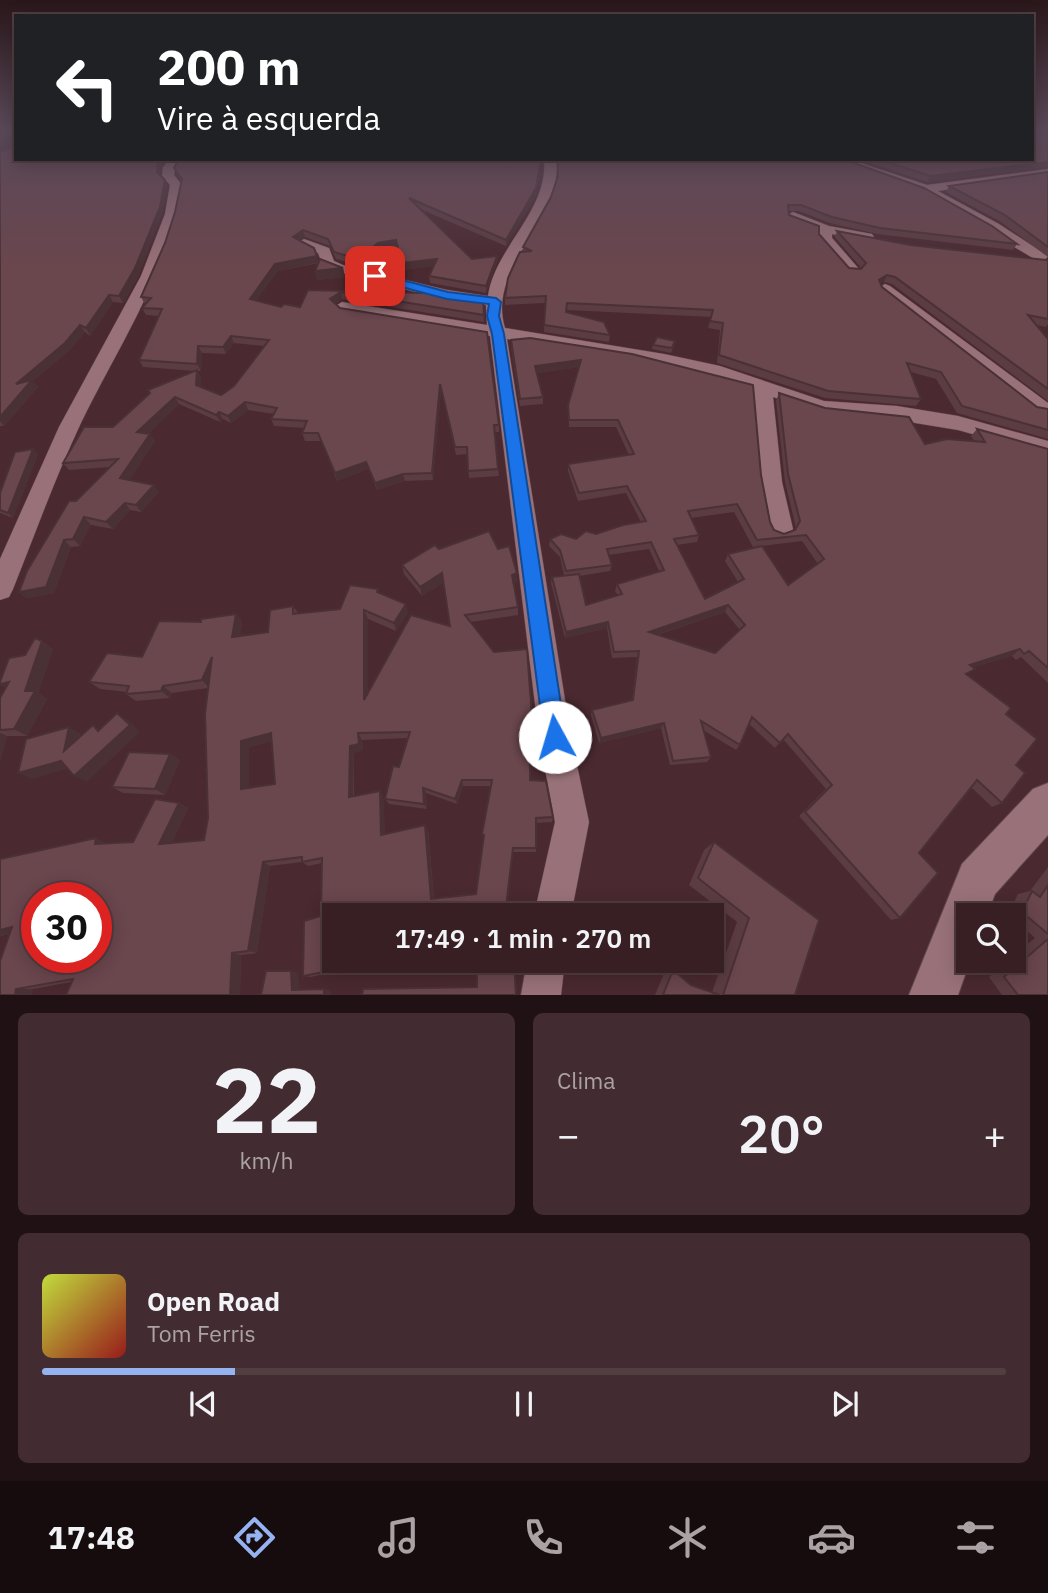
<!DOCTYPE html>
<html lang="pt">
<head>
<meta charset="utf-8">
<style>
  :root { --surface:#381f24; --page:#432c31; --text:#f1f3f6; --muted:#aba2a6; --line:#523d41; --accent:#95b2f1 }
  body { margin:0; font-family:"IBM Plex Sans",sans-serif; background:var(--page); color:var(--text); height:100vh; display:flex; flex-direction:column; font-size:26px; white-space:nowrap }
  * { box-sizing:border-box; margin:0 }
  p { font-size:23px; color:var(--muted) }
  .icon { flex:none; width:38px; height:38px; fill:none; stroke:currentColor; stroke-width:2; stroke-linecap:round; stroke-linejoin:round }
  .map { position:relative; height:995px; overflow:hidden }
  .sheet { display:flex; flex-direction:column; gap:18px; padding:18px; background:#1f1114; flex:1 }
  .sheet>* { flex:none }
  .banner { position:absolute; left:14px; top:14px; width:1020px; height:147px; border-radius:0px; box-shadow:0 4px 18px #0003,0 0 0 2px var(--line); background:#202124; color:#fff; overflow:hidden }
  .fabs { position:absolute; left:956px; top:903px; display:grid; gap:14px }
  .fabs a { display:grid; place-items:center; width:70px; height:70px; border-radius:0px; background:var(--surface); box-shadow:0 4px 18px #0003,0 0 0 2px var(--line); font-size:35px }
  .speed { position:absolute; left:21px; top:882px; display:flex; gap:14px; font-size:35px; font-weight:700; text-align:center }
  .speed>* { display:grid; place-content:center; width:91px; height:91px; border-radius:50%; background:var(--surface); box-shadow:0 4px 18px #0003,0 0 0 2px var(--line); line-height:1 }
  .speed .limit { border:10px solid #d22; background:#fff; color:#111 }
  .pin { position:absolute; display:grid; place-items:center; width:60px; height:60px; color:#fff; margin:-30px; border-radius:14px; box-shadow:0 4px 10px #0006 }
  .me { position:absolute; width:77px; margin:-38px; rotate:354deg; stroke-linejoin:round; filter:drop-shadow(0 0 5px #0008) }
  .turn { display:flex; align-items:center; gap:24px; height:147px; padding:0 28px; font-size:32px }
  .turn .icon { width:91px; height:91px; stroke-width:2.5 }
  .turn b { display:block; font-size:49px; line-height:60px }
  .big { font-size:52px; font-weight:600; line-height:1.1 }
  .sheet .tile { flex:1; display:flex; flex-direction:column; justify-content:center; gap:10px; min-width:0; padding:0 24px; border-radius:10px; background:var(--page) }
  .sheet .dial { align-items:center; gap:0 }
  .dial b { font-size:91px; line-height:1 }
  .song { display:flex; align-items:center; gap:21px }
  .cover { width:84px; height:84px; border-radius:10px; background:linear-gradient(135deg,hsl(70 70% 55%),hsl(0 70% 35%)) }
  .played { height:7px; border-radius:4px; background:linear-gradient(90deg,var(--accent) 20%,var(--line) 20%) }
  .keys { display:flex; justify-content:space-around; direction:ltr }
  .heat { display:flex; justify-content:space-between; align-items:center; font-size:38px; direction:ltr }
  .sheet .tiles { flex:1; display:grid; gap:18px; grid-template-columns:1fr 1fr }
  .tile:last-child { grid-column:span 2 }
  .trip { position:absolute; left:322px; top:903px; width:402px; height:70px; border-radius:0px; background:var(--surface); box-shadow:0 4px 18px #0003,0 0 0 2px var(--line); font-weight:600; line-height:70px; text-align:center }
  .menu { display:flex; height:112px; justify-content:space-around; align-items:center; background:#160c0e; color:var(--muted) }
  .menu .icon { width:49px; height:49px }
  .menu .on { color:var(--accent) }
  .menu b { font-size:32px; color:var(--text) }
  .map>svg:first-child { display:block }
  .lines { fill:none; stroke-linecap:round; stroke-linejoin:round }
  .minor-casing { stroke:#62464c; stroke-width:1 }
  .tertiary-casing { stroke:#62464c; stroke-width:2 }
  .minor { fill:#997279; fill-rule:evenodd }
  .tertiary { fill:#997279; fill-rule:evenodd }
  .wall { fill:#5b3c42; fill-rule:evenodd }
  .shaded-wall { fill:#4a3136 }
  .building { fill:#6a464d; stroke:#4a3136; stroke-width:2; fill-rule:evenodd }
  .route { fill:#1a73e8; stroke:#114b97; stroke-width:2 }
</style>
</head>
<body>
<div class="map">
<svg width="1048" height="995" viewBox="0 0 1048 995">
  <rect width="100%" height="100%" fill="#4a2930"/>
  <g class="lines">
    <!-- minor casing -->
    <g class="minor-casing">
      <path id="minor" d="M170 159H182L175 168 174 175 182 185C169 273 118 346 80 425 55 478 35 534 13 589L9 597 0 600V559L59 427 141 276 165 214 170 185 162 176 163 167Z
        M544 159H556C564 221 486 265 505 328L664 354 720 366 824 401 897 406 958 416 1048 441V455L958 430 897 420 822 413 773 397 782 482 793 529 789 536 781 538 773 536 769 529 760 482 753 390C673 362 590 352 507 339L571 737 589 822 571 915H534L555 822 539 737 490 336 342 312 334 307 342 302 487 325 486 305 447 300 333 271 323 266 318 253 297 243 304 239 329 248 334 261 343 265 447 290 488 296C495 247 549 211 544 159Z
        M832 159H849L927 185 1048 169V175L938 191 999 224 1048 256V267L922 192Z
        M793 212 829 226 872 234 874 237 867 241 832 234V238L860 270 858 273H848L818 239 819 231 788 219 786 216Z
        M885 284 890 286 1048 403V416L1032 412 880 292 877 289Z
        M527 961H565L561 995H521Z"/>
    </g>
    <!-- tertiary casing -->
    <g class="tertiary-casing">
      <path id="tertiary" d="M1048 783V835L995 894 987 915H968V961H970L958 995H909L962 864 1033 789Z"/>
    </g>
    <!-- minor -->
    <use href="#minor" class="minor"/>
    <!-- tertiary -->
    <use href="#tertiary" class="tertiary"/>
  </g>
  <!-- wall -->
  <path class="wall" d="M16 129V159H166L160 167V175L165 180 167 186 162 213 139 275 123 303 113 302 90 336 85 332 70 350 33 381 38 387 4 426H0V152L15 146V141L0 147Z
    M558 159 1017 244 1013 250 877 234 830 223 799 211H789V215L819 234 849 268H861L835 237 837 231 910 245 1046 260 1048 258V324L1046 327 1036 325 1048 339V401L892 284 884 282 881 284 882 287 1037 407 1048 409V439L957 413 936 379 911 372 921 399 916 406 825 398 717 363 720 330 708 328 711 317 567 310 566 312 610 335 609 342 544 332 545 303 505 305V298L523 252V247L551 197 558 176Z
    M858 159H1032L927 182Z
    M174 168 536 195 506 246 420 209 472 259 497 262 486 293 430 283 429 276 434 266 403 270 397 246 379 249 359 266 336 259 330 246 305 237 299 241 319 262 343 268 345 277 317 280 315 271 318 263 278 271 256 300 281 307H300L308 290 483 300 484 322 342 299 335 304 499 425V432H494L499 476 469 478 467 454 456 455 441 391 433 480 405 481 377 490 368 469 337 481 321 441H305L302 433 304 428 274 426 271 419 274 414 248 410 231 423 223 419 220 422 179 404 148 434 155 441 129 480 159 492 141 512 130 510 113 529 91 525 80 546 71 547 54 593 27 598 19 592 76 501 110 467 69 470 63 463 195 371 143 367 139 360 159 316 146 315 142 308 145 304 141 297 165 243 175 212 182 181ZM234 343 264 346 234 386 221 395 200 386 201 377 197 371H201L202 353 226 354Z
    M1048 172V257L1001 222 946 192 949 186Z
    M530 338 761 475 770 522 774 530 784 534 794 531 796 528 785 482 776 401 779 393 925 444 974 441 971 436 977 429 1048 449V683L1021 657 1016 660 1012 656 973 667 967 675 1006 714 1016 765 1002 803 992 807 972 788 919 853 900 918 891 920 799 816 826 789 783 739 775 748 749 724 740 745 736 750 703 730 711 757 707 762 670 765 661 728 599 743 591 715 592 710 632 700 637 657 612 658 607 628 565 638 551 583 552 577 564 575 560 557 549 546 550 539H576L641 522 626 493 578 501 568 471V464L629 455 616 427H569L568 405 579 367 537 373 543 397V404L520 406 511 347V340ZM734 512 753 547 761 546 728 554 725 561 738 582 705 599 677 545 697 542 699 535 691 518ZM802 541 818 564 788 585 762 546ZM649 549 659 571 617 584 615 591 618 595 586 605 579 576 610 571 612 565 609 555ZM725 612 740 630 715 653 657 635Z
    M653 345 674 346 671 353 652 349Z
    M38 454 13 518 0 513V493Z
    M439 549H498L517 582 514 583 518 607V615L470 622 533 731V738H530V780L553 817 552 822 536 823V852H513L506 915 334 961H390L310 977 303 976 321 916 322 863 308 866 302 862 270 866 257 953 241 955 240 995H66L71 982 0 995 10 934 0 936V859L108 843 133 842 179 803 188 808 172 843 204 840 208 818V688L172 693 170 698 136 701 126 694 127 692 100 689 89 682 142 657 201 622 236 614 242 622 240 635 268 632 293 606 298 613 340 609 378 589 379 593 408 613 396 631 368 619V693L450 626 444 582 422 596 404 574 402 565ZM407 738 399 767 385 799 389 804 427 809 426 793 457 804 463 786H490L482 834 484 839 476 894 434 898 428 830 385 834 383 796 380 791 354 796V753L363 750 362 740ZM271 741 275 784 249 788V747Z
    M42 641 53 649 38 693 47 699 27 736H7L0 762V698L6 688 0 685V682L25 655Z
    M170 754 180 760 165 795 123 793 112 787Z
    M714 842 795 995H655L665 971 673 970 691 985 712 992 737 922 689 885 704 850Z
    M1048 867V995H1002L989 977 1008 961H1013V956L1035 938 1013 919V915H1008L1018 894 1030 891Z"/>
  <!-- shaded-wall -->
  <path class="shaded-wall" d="M12 135 15 141 0 147V140Z
    M159 159H166L160 167V178L157 172 158 161Z
    M541 159 536 195 506 246V240Z
    M1048 162V167L927 182 930 176Z
    M165 180 167 186 162 213 139 275 123 303 119 296Z
    M303 230 305 237 295 244 293 237Z
    M396 240 397 246 379 249 359 266 358 259 378 243Z
    M317 256 319 262 278 271 253 306 250 299 275 264Z
    M497 256V262L486 293V286Z
    M437 259V266L403 270 402 263Z
    M343 268 345 277 317 280 315 271Z
    M887 275 884 282 876 287 879 280Z
    M341 292 342 299 332 306 330 299Z
    M109 295 113 302 90 336 86 328Z
    M80 325 85 332 70 350 33 381 38 387 4 426 0 421V417L16 384Z
    M231 336 234 343 226 354 223 347Z
    M198 346 202 353 201 371 197 364Z
    M581 360 580 367 535 373V366Z
    M197 370 201 377 200 392 196 385Z
    M440 384 441 391 433 480 432 473Z
    M175 397 179 404 142 440 137 432Z
    M245 402 248 410 231 423 228 416Z
    M219 412 223 419 220 422 216 415Z
    M150 434 155 441 126 485 120 478Z
    M33 449 38 454 13 518 8 513Z
    M366 462 368 469 337 481 335 473Z
    M403 474 405 481 377 490 375 483Z
    M154 485 159 492 141 512 136 505Z
    M125 503 130 510 113 529 106 522Z
    M84 517 91 525 80 546 73 539Z
    M64 540 71 547 54 593 27 598 19 592Z
    M442 573 444 582 422 596 420 587Z
    M517 573V582L512 584V575Z
    M406 604 408 613 396 631 394 623Z
    M728 605 725 612 646 638 649 632Z
    M364 610 368 619V707L364 700Z
    M236 614 242 622 239 645 232 637Z
    M608 622 607 628 565 638 566 632Z
    M42 641 53 649 38 693 47 699 27 736 14 729 25 691Z
    M1020 649 1012 656 962 671 970 665Z
    M212 657 209 688 202 680Z
    M9 682 11 692 0 685V684Z
    M163 686 172 693 170 698 161 691Z
    M117 713 128 720 140 732 87 782 74 776Z
    M664 723 661 728 599 743 601 738Z
    M69 727 81 734 76 757 64 751Z
    M0 733 7 736 0 762Z
    M271 733 277 740 249 747V795L241 789V741Z
    M358 733 362 740 363 750 354 753 353 802 349 797 350 746Z
    M170 754 180 760 165 795 155 789Z
    M61 761 73 767 32 779 18 773Z
    M462 780 463 786 457 804 455 799Z
    M423 788 426 793 427 809 424 804Z
    M380 791 383 796 386 840 381 835Z
    M179 803 188 808 170 848 159 844Z
    M425 825 428 830 434 901 431 899Z
    M96 838 108 843 95 844Z
    M513 848 506 915H505Z
    M263 862 270 866 257 953 248 951Z
    M12 927 28 929 0 936V930Z
    M232 953 241 955 240 995H230Z
    M291 971 298 972 300 990H292Z
    M16 989H33L32 995H15Z
    M324 989 330 990 331 995H324Z"/>
  <!-- building -->
  <path class="building" d="M0 129H16V159H159L158 161 157 172 165 180 160 207 135 268 119 296 109 295 86 328 80 325 65 343 16 384 32 380 0 417V152L15 146V137L12 135 0 140Z
    M1032 129H1048V162L930 176 878 159H1032Z
    M179 159H541L536 188 506 240 409 198 472 259 497 256 486 286 429 276 437 259 402 263 396 240 378 243 358 259 334 252 328 239 303 230 293 237 314 248 317 256 275 264 250 299 281 307 284 304 300 307 308 290 423 293 424 290 483 300 484 315 341 292 330 299 340 308 487 332 499 425H494L498 469 468 471 467 447H455L440 384 432 473 403 474 375 483 366 462 335 473 318 433H302L307 421 271 419 277 408 245 402 228 416 219 412 216 415 175 397 137 432 150 434 120 478 154 485 136 505 125 503 106 522 84 517 73 539 64 540 46 587 19 592 27 571 69 501H76L118 459 63 463 84 427H113L150 393 148 390 197 370 196 385 221 395 234 386 269 340 231 336 223 347 198 346 197 364 139 360 162 309 142 308 151 298 141 297 165 243 175 212 182 179 174 168Z
    M558 159H843L924 188 992 226 1017 244 880 228 832 217 801 205H788L789 215 819 226V234L849 268 861 269 866 263 837 231 910 245 1046 260 1048 258V319L1028 315 1048 339V389L895 277 887 275 879 280 882 287 1037 407 1048 409V430L962 406 941 372 907 363 921 399 828 391 719 355 723 323 710 321 713 310 567 303 566 312 604 322 610 335 544 325 546 296 505 298 508 278 517 258 520 252 532 251 523 247 551 197 558 176Z
    M1048 172V247L1005 215 949 186Z
    M320 259 343 268 315 271Z
    M657 337 675 341 672 348 653 345Z
    M530 338 632 354 753 385 761 475 770 522 774 530 784 534 795 530 800 521 788 474 779 393 825 408 909 417 925 444 947 439 985 442 977 429 1048 449V668L1029 651 1024 654 1020 649 970 665 975 669 966 674 1011 708 1006 714 1037 739 1016 765 1025 773 1002 803 977 780 919 853 938 873 900 918 805 812 832 785 788 734 780 743 752 717 740 745 701 721 711 757 673 761 664 723 601 738 592 710 633 700 639 651 614 652 608 622 566 632 552 577 579 574 586 605 622 594 617 584 664 570 651 542 607 549 612 565 566 571 560 550 550 539 561 534 576 539 586 531 596 534 623 525 646 521 627 486 579 493 568 464 634 454 618 420H569L568 405 581 360 535 366 543 397 520 399 511 340ZM737 504 757 540 806 535 824 559 788 585 762 546 728 554 744 579 705 599 674 539 699 535 688 511ZM728 605 745 625 715 653 649 632Z
    M33 449 8 513 0 510V493L15 452Z
    M489 531 498 549 509 546 517 573 512 575 518 607 465 615 494 652 527 649 533 731H530V780L546 781 553 817 536 818V848H513L505 915H334V961H380L303 976 304 921 321 916 322 858 302 862V857L263 862 248 951 232 953 230 995H66L73 979 16 989 15 995H0V961L12 927 0 930V859L96 838 95 844 133 842 155 799 179 803 159 844 204 840 208 818 205 714 212 657 202 680 163 686 161 691 126 694 129 686 89 682 107 653 142 657 159 621 201 622V619L236 614 232 637 268 632 270 610 293 606V614L340 609 350 585 378 589 377 592 406 604 394 623 364 610V700L411 615 450 626 442 573 420 587 402 565 435 545 439 549ZM410 732 399 767 393 766 385 799 424 804 423 788 455 799 462 780H492L482 834 484 835 476 894 431 899 425 825 381 835 380 791 349 797 350 746 359 744 358 733ZM271 733 275 784 241 789V741ZM37 898H96V957H37Z
    M35 638 42 641 25 691H35L14 729 0 730V698L9 682 0 684V682L9 658 25 655Z
    M117 713 130 725 74 776 61 761 18 773 26 739 69 727 64 751 93 725 98 731Z
    M129 752 170 754 155 789 112 787Z
    M714 842 819 920 795 995H723L749 918 698 878Z
    M1048 885V934L1022 912 1032 891 1040 897Z
    M1048 939V995H1018L1004 977Z
    M477 961H514L516 995H362L363 989 477 987Z
    M673 970 691 985 720 995H663Z
    M266 971H291L292 990 324 989V995H261Z"/>
  <!-- sky -->
  <linearGradient id="sky" x2="0" y2="1"><stop stop-color="#29171a"/><stop offset="0.48" stop-color="#5a4959"/><stop offset="1" stop-color="#5a4959" stop-opacity="0"/></linearGradient>
  <rect width="1048" height="269" fill="url(#sky)"/>
  <!-- route -->
  <path class="route" d="M375 273 448 292 496 298 501 302 499 316 504 334 566 737 562 745 555 748 547 745 544 737 492 334 487 316 489 304 447 299 371 279V274Z"/>
</svg>
<div class="fabs">
<a><svg class="icon" aria-label="search" viewBox="0 0 24 24"><circle cx="10" cy="10" r="6"/><path d="M15 15l6 6"/></svg></a>
</div>
<div class="speed"><div class="limit">30</div></div>
<div class="pin" style="left:375px;top:276px;background:#d93025"><svg class="icon" aria-label="arrive" viewBox="0 0 24 24"><path d="M6 21V4h12l-3 4 3 4H6"/></svg></div>
<svg class="me" style="left:555px;top:737px" viewBox="-20 -20 40 40"><circle r="19" fill="#fff"/><path d="M0-13L10 11 0 6-10 11z" fill="#1a73e8"/></svg>
<div class="trip">17:49 · 1 min · 270 m</div>
<div class="banner">
<div class="turn"><svg class="icon" aria-label="left" viewBox="0 0 24 24"><path d="M17 20v-9H6M10 6l-5 5 5 5"/></svg><div><b>200 m</b>Vire à esquerda</div></div>
</div>
</div>
<section class="sheet">
<div class="tiles">
<div class="tile dial"><b>22</b><p>km/h</p></div>
<div class="tile"><p>Clima</p>
<div class="heat"><a>−</a><b class="big">20°</b><a>+</a></div>
</div>
<div class="tile">
<div class="song"><i class="cover"></i><div><b>Open Road</b><p>Tom Ferris</p></div></div>
<div class="played"></div>
<div class="keys"><svg class="icon" aria-label="previous" viewBox="0 0 24 24"><path d="M18 5L8 12l10 7zM5 5v14"/></svg><svg class="icon" aria-label="pause" viewBox="0 0 24 24"><path d="M8 5v14M16 5v14"/></svg><svg class="icon" aria-label="next" viewBox="0 0 24 24"><path d="M6 5l10 7-10 7zM19 5v14"/></svg></div>
</div>
</div>
</section>
<nav class="menu">
<b>17:48</b>
<svg class="icon on" aria-label="directions" viewBox="0 0 24 24"><path d="M12 3l9 9-9 9-9-9zM9 14v-3h6M13 9l2 2-2 2"/></svg>
<svg class="icon" aria-label="music" viewBox="0 0 24 24"><path d="M9 18V5l10-2v13"/><circle cx="6" cy="18" r="3"/><circle cx="16" cy="16" r="3"/></svg>
<svg class="icon" aria-label="phone" viewBox="0 0 24 24"><path d="M5 4h4l2 5-3 2q2 4 5 5l2-3 5 2v4C11 20 4 13 5 4z"/></svg>
<svg class="icon" aria-label="climate" viewBox="0 0 24 24"><path d="M12 3v18M4 7l16 10M4 17L20 7"/></svg>
<svg class="icon" aria-label="car" viewBox="0 0 24 24"><path d="M5 17H2v-5l4-1 3-4h7l3 4 3 1v5h-3M9 17h6M6 11h13"/><circle cx="7" cy="17" r="2"/><circle cx="17" cy="17" r="2"/></svg>
<svg class="icon" aria-label="filters" viewBox="0 0 24 24"><path d="M4 7h16M4 17h16"/><circle cx="9" cy="7" r="2"/><circle cx="15" cy="17" r="2"/></svg>
</nav>
</body>
</html>
